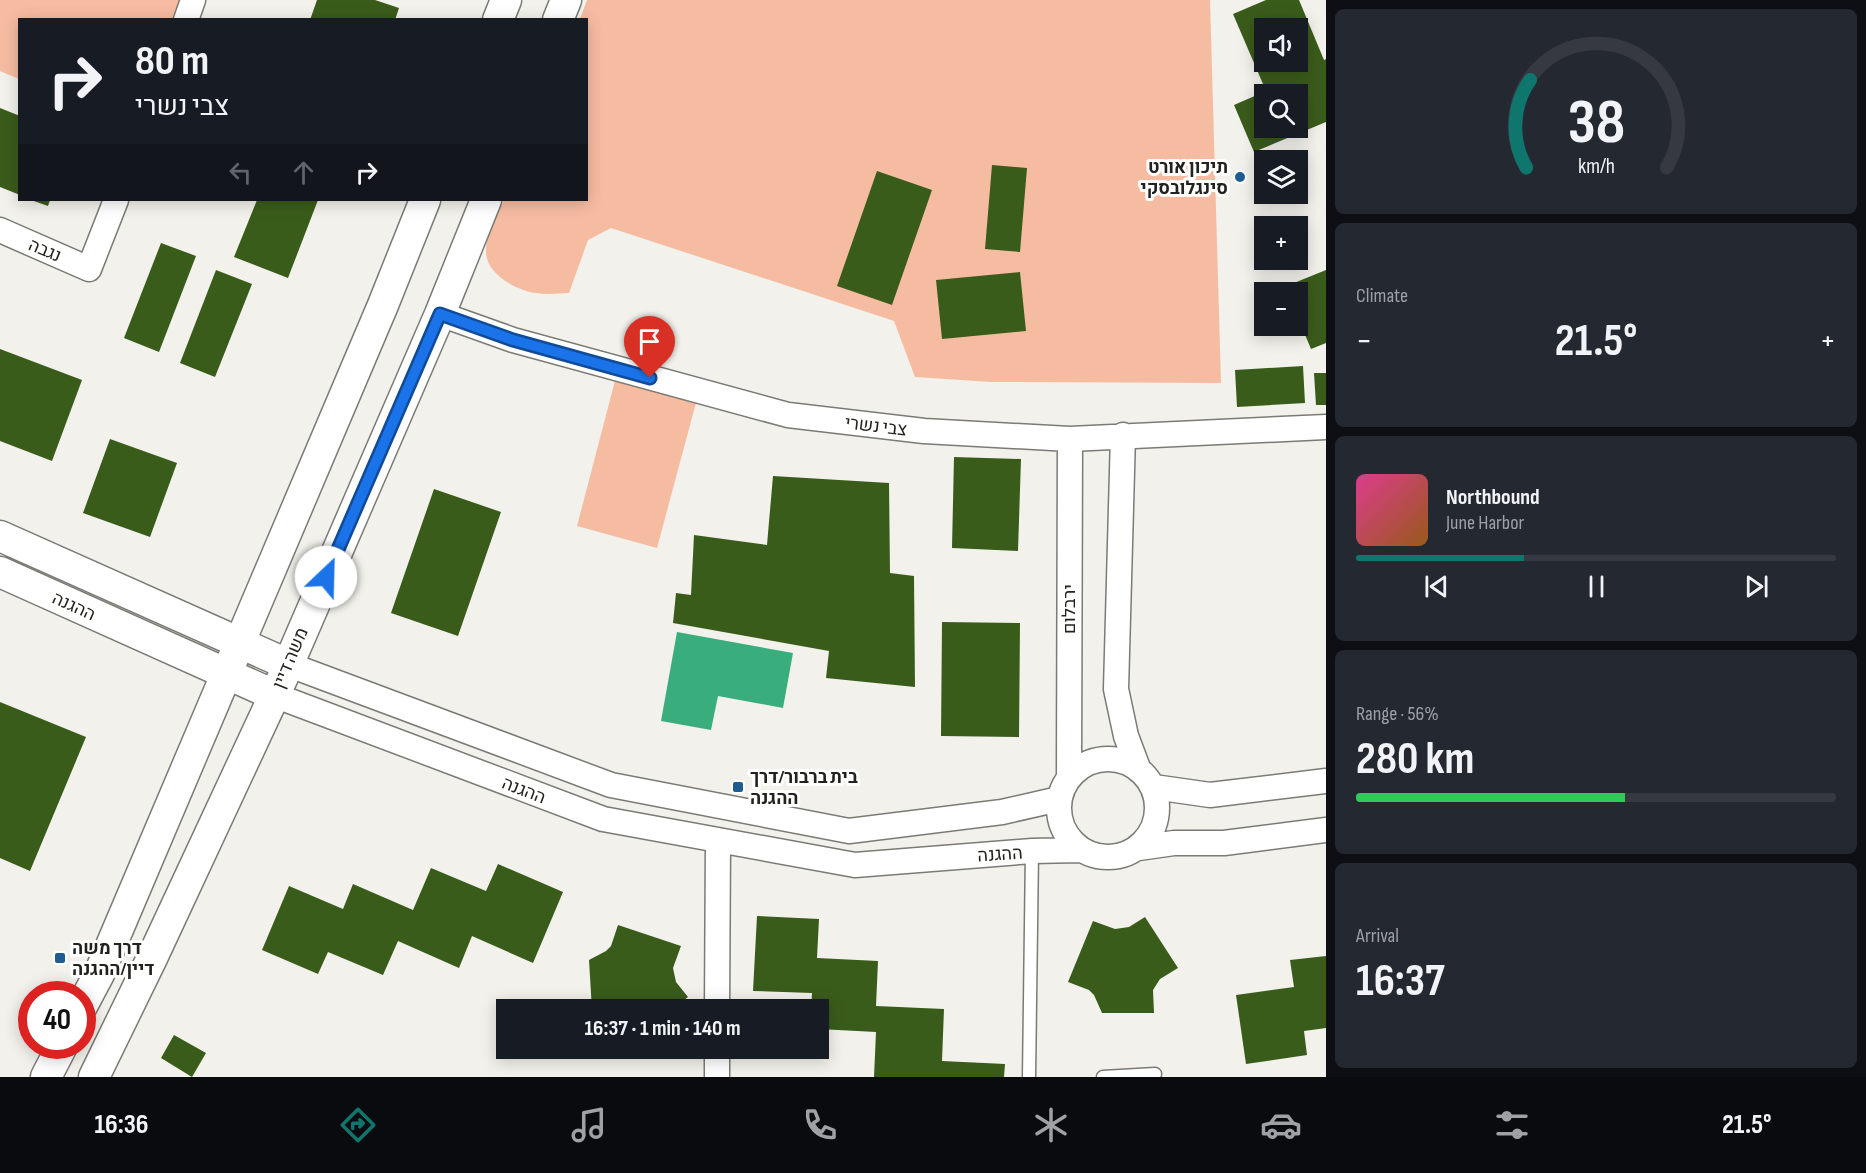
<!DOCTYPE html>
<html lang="en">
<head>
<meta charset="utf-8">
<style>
  :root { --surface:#171b24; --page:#242831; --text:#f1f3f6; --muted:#9ea1a6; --line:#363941; --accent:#0f766e }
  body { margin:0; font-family:"Sofia Sans Condensed",Heebo,sans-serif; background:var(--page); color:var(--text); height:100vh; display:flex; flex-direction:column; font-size:22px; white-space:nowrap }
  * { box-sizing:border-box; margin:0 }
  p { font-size:20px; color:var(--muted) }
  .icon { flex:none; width:33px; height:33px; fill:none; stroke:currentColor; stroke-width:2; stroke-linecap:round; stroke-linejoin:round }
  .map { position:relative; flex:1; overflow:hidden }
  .drawer { display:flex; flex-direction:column; gap:9px; padding:9px; background:#0d0f14; width:540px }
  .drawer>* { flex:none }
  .banner { position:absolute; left:18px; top:18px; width:570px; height:183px; border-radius:0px; box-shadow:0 3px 15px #0003; background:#171b24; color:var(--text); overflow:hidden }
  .buttons { position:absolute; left:1254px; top:18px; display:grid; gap:12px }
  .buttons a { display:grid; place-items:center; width:54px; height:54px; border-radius:0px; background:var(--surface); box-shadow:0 3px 15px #0003; font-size:30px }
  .speed { position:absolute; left:18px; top:981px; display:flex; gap:12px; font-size:30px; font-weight:700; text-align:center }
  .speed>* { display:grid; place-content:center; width:78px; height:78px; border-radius:50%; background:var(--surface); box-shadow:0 3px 15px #0003; line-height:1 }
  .speed .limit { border:9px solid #d22; background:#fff; color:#111 }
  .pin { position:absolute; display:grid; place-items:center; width:51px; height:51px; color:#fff; margin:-62px -26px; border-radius:50% 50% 50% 0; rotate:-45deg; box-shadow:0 0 6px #0007 }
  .pin .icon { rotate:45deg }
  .me { position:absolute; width:66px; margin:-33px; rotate:24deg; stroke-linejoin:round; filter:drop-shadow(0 0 4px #0008) }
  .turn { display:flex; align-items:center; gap:21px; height:126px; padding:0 18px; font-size:27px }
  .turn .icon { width:78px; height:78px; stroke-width:2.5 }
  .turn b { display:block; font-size:42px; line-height:51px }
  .lanes { display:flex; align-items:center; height:57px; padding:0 18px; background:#0003; justify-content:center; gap:30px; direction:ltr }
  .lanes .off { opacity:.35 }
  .big { font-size:45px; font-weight:700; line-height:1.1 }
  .drawer .card { flex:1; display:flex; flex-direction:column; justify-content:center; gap:9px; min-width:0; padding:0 21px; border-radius:9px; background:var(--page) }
  .drawer .dial { align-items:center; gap:0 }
  .dial svg { height:156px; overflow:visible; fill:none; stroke:var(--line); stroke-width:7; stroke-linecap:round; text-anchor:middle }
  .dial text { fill:var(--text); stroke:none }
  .song { display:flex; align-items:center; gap:18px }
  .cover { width:72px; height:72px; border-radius:9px; background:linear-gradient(135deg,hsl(330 70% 55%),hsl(30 70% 35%)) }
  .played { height:6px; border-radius:3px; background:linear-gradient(90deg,var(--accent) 35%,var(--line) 35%) }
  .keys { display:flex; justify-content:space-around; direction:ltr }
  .heat { display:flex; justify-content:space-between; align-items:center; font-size:33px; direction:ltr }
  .charge { height:9px; border-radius:4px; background:linear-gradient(90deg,#34c759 56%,var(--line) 0) }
  .trip { position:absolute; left:496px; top:999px; width:333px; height:60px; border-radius:0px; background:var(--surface); box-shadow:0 3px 15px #0003; font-weight:700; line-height:60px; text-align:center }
  .dock { display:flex; height:96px; justify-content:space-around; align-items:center; background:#090b0e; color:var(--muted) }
  .dock .icon { width:42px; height:42px }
  .dock .current { color:var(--accent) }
  .dock b { font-size:27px; color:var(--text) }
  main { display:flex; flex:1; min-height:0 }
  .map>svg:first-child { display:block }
  .green { fill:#f6bca2 }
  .water { fill:#3aad7d }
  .building { fill:#3a5c1b; fill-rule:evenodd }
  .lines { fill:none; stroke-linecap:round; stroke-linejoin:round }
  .service-casing { stroke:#7b7b75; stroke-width:15 }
  .minor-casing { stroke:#7b7b75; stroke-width:27 }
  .tertiary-casing { stroke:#7b7b75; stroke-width:33 }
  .service { stroke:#fff; stroke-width:12 }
  .minor { stroke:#fff; stroke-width:24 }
  .tertiary { stroke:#fff; stroke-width:30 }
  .route-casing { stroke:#114b97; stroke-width:15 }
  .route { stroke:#1a73e8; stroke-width:10 }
  .poi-dot { fill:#1f5c92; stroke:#fffffe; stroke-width:2 }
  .labels { text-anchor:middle; stroke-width:6; stroke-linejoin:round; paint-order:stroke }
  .poi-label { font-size:18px; font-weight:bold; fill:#222220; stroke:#fffffe; text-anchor:start }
  .street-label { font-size:18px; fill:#222220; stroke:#fffffe }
</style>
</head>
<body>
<main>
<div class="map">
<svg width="1326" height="1077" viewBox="0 0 1326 1077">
  <rect width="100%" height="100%" fill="#f2f1eb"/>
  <!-- green -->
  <path class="green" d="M0 0H193L186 19 20 20 19 79 0 71Z
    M587 0H1210L1221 383 991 382 915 377 894 321 611 228 588 240 569 293C559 293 547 295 537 293 517 291 486 274 486 252 485 235 497 215 504 200H586V20L580 19Z
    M616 377 697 399 657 548 577 526Z"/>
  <!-- water -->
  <path class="water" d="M677 632 793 653 783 708 718 696 711 730 661 721Z"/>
  <!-- building -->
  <path class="building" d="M317 0H375L399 8 395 20H310Z
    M1266 0H1299L1324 60 1326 59V122L1254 152 1234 105 1266 91 1233 14ZM1264 28H1298V62H1264ZM1264 94H1298V128H1264Z
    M0 108 20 116V195L0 187Z
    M992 165 1027 168 1020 252 985 249Z
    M877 171 932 190 892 305 837 286Z
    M31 200H50L48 206Z
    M257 200H318L288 278 234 257Z
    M161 243 196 256 159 352 124 338Z
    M216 270 252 284 215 377 180 363Z
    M1326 270V343L1311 349 1298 318V292H1287L1284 287Z
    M1020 272 1026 331 942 339 936 280Z
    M0 349 82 380 52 461 0 441Z
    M1303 366 1305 403 1237 407 1235 370Z
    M1314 373H1326V405H1316Z
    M110 439 177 463 150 537 83 513Z
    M954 457 1021 459 1018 551 952 548Z
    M773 476 889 483 890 573 914 576 915 687 826 678 829 651 673 623 676 593 691 595 694 535 767 545Z
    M434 489 501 512 458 636 391 613Z
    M942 622 1020 623 1019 737 941 736Z
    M0 702 86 737 30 871 0 858Z
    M498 864 563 892 533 963 472 936 459 968 398 941 383 975 328 952 318 974 262 950 289 886 343 909 353 884 413 910 431 868 486 891Z
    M757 916 819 919 817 958 878 961 876 1006 944 1009 942 1061 1005 1064 1004 1077H874L876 1032 819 1029V1010H811L812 993 753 991Z
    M1145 917 1178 968 1160 979 1153 990 1154 1013H1102L1094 995 1089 990 1068 982 1093 921 1115 929 1129 927Z
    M618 925 681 946 673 968 676 982 688 997 671 1010H592L589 960 606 951 611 946Z
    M1326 956V1028L1304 1031 1307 1055 1246 1064 1236 995 1294 987 1290 960Z
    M174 1035 206 1053 192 1077 161 1058Z"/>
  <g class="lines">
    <!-- service casing -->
    <g class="service-casing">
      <path id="service" d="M1029 1077 1032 851
        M1103 1077 1155 1074"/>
    </g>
    <!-- minor casing -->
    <g class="minor-casing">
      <path id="minor" d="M186 20 193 0
        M0 230 89 269 116 200
        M440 314 513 340 788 415 924 431 1070 439 1326 427
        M1123 435 1116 689 1126 736 1138 768
        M287 664 611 785 849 831 1002 812 1059 799
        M274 695 603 819 855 865 1032 851 1081 850
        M1059 808a49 49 0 1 1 98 0a49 49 0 1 1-98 0Z
        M1069 778 1070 439
        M1154 787 1210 795 1326 781
        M1139 848 1174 843H1224L1326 830
        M717 1010 718 840
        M717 1077V1048"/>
    </g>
    <!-- tertiary casing -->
    <g class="tertiary-casing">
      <path id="tertiary" d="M498 20 506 0
        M558 20 566 0
        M0 536 287 664
        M0 572 274 695
        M82 1006 99 974 383 305 425 200
        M46 1077 62 1046
        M94 1077 152 958 282 679 440 314 486 200"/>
    </g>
    <!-- service -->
    <use href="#service" class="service"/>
    <!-- minor -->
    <use href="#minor" class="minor"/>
    <!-- tertiary -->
    <use href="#tertiary" class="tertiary"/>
  </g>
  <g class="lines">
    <!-- route casing -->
    <g class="route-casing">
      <path id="route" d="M326 577 440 314 513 340 650 378"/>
    </g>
    <!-- route -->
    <use href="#route" class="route"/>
  </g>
  <!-- markers -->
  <g class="poi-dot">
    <circle cx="1240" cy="177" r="6"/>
    <rect x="732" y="781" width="12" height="12" rx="3"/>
    <rect x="54" y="952" width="12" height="12" rx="3"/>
  </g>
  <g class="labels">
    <!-- poi labels -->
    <g class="poi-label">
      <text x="1228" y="173" text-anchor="end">תיכון אורט<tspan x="1228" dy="21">סינגלובסקי</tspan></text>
      <text x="750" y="783">בית ברבור/דרך<tspan x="750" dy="21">ההגנה</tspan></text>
      <text x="72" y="954">דרך משה<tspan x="72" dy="21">דיין/ההגנה</tspan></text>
    </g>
    <!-- street labels -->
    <g class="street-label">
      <text transform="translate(45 250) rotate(23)" y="6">נגבה</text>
      <text transform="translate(876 426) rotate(7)" y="6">צבי נשרי</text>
      <text transform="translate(74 606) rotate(24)" y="6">ההגנה</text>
      <text transform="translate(1069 609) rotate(-90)" y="6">ירבלום</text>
      <text transform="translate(290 658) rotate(-67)" y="6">משה דיין</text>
      <text transform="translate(524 790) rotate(21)" y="6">ההגנה</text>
      <text transform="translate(1000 854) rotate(-4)" y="6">ההגנה</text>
    </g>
  </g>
</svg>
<div class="buttons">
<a><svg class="icon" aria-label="sound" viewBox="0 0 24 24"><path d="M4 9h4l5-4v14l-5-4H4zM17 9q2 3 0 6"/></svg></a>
<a><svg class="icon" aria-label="search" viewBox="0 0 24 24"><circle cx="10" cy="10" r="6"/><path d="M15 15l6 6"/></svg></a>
<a><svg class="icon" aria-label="layers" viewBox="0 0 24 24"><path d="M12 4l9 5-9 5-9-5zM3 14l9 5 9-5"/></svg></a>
<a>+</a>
<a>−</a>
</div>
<div class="speed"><div class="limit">40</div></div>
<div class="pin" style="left:650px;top:378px;background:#d93025"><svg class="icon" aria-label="arrive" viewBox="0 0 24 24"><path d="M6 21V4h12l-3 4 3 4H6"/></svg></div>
<svg class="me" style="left:326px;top:577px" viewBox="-20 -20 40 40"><circle r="19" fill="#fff"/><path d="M0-13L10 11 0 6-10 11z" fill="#1a73e8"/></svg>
<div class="trip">16:37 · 1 min · 140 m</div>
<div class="banner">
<div class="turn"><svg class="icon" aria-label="right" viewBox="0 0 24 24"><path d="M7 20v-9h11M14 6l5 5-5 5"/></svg><div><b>80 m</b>צבי נשרי</div></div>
<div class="lanes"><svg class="icon off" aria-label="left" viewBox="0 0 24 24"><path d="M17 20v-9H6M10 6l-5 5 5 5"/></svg><svg class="icon off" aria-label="ahead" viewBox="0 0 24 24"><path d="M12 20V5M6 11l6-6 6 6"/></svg><svg class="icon" aria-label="right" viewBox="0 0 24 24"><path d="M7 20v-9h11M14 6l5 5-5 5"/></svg></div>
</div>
</div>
<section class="drawer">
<div class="card dial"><svg viewBox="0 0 100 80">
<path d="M14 69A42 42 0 1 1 86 69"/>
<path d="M14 69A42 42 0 0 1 16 24" stroke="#0f766e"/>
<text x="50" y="56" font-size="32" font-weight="700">38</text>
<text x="50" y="72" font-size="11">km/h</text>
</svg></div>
<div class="card"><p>Climate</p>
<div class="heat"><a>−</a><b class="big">21.5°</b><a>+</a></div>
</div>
<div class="card">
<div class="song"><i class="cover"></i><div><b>Northbound</b><p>June Harbor</p></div></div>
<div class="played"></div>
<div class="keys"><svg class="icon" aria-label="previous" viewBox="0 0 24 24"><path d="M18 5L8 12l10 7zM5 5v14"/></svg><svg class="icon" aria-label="pause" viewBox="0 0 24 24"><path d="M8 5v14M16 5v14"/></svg><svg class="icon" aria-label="next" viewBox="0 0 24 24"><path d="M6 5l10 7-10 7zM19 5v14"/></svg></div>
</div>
<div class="card"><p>Range · 56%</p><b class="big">280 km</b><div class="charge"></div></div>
<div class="card"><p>Arrival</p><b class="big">16:37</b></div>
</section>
</main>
<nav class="dock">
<b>16:36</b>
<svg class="icon current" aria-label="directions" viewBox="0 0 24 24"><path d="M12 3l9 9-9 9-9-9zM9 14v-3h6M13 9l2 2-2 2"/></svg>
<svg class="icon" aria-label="music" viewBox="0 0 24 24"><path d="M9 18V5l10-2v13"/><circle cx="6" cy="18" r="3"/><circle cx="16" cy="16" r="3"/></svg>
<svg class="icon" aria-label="phone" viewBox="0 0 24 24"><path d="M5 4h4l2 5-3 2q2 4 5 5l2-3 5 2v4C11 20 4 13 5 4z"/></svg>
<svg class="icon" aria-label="climate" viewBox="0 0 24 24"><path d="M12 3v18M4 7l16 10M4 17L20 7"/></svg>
<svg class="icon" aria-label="car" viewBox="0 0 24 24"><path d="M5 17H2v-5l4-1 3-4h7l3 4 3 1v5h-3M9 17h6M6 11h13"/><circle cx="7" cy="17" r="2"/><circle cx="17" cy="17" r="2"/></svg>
<svg class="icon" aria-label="filters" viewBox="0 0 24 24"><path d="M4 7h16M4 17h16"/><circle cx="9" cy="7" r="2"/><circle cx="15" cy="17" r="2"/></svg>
<b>21.5°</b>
</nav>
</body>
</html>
